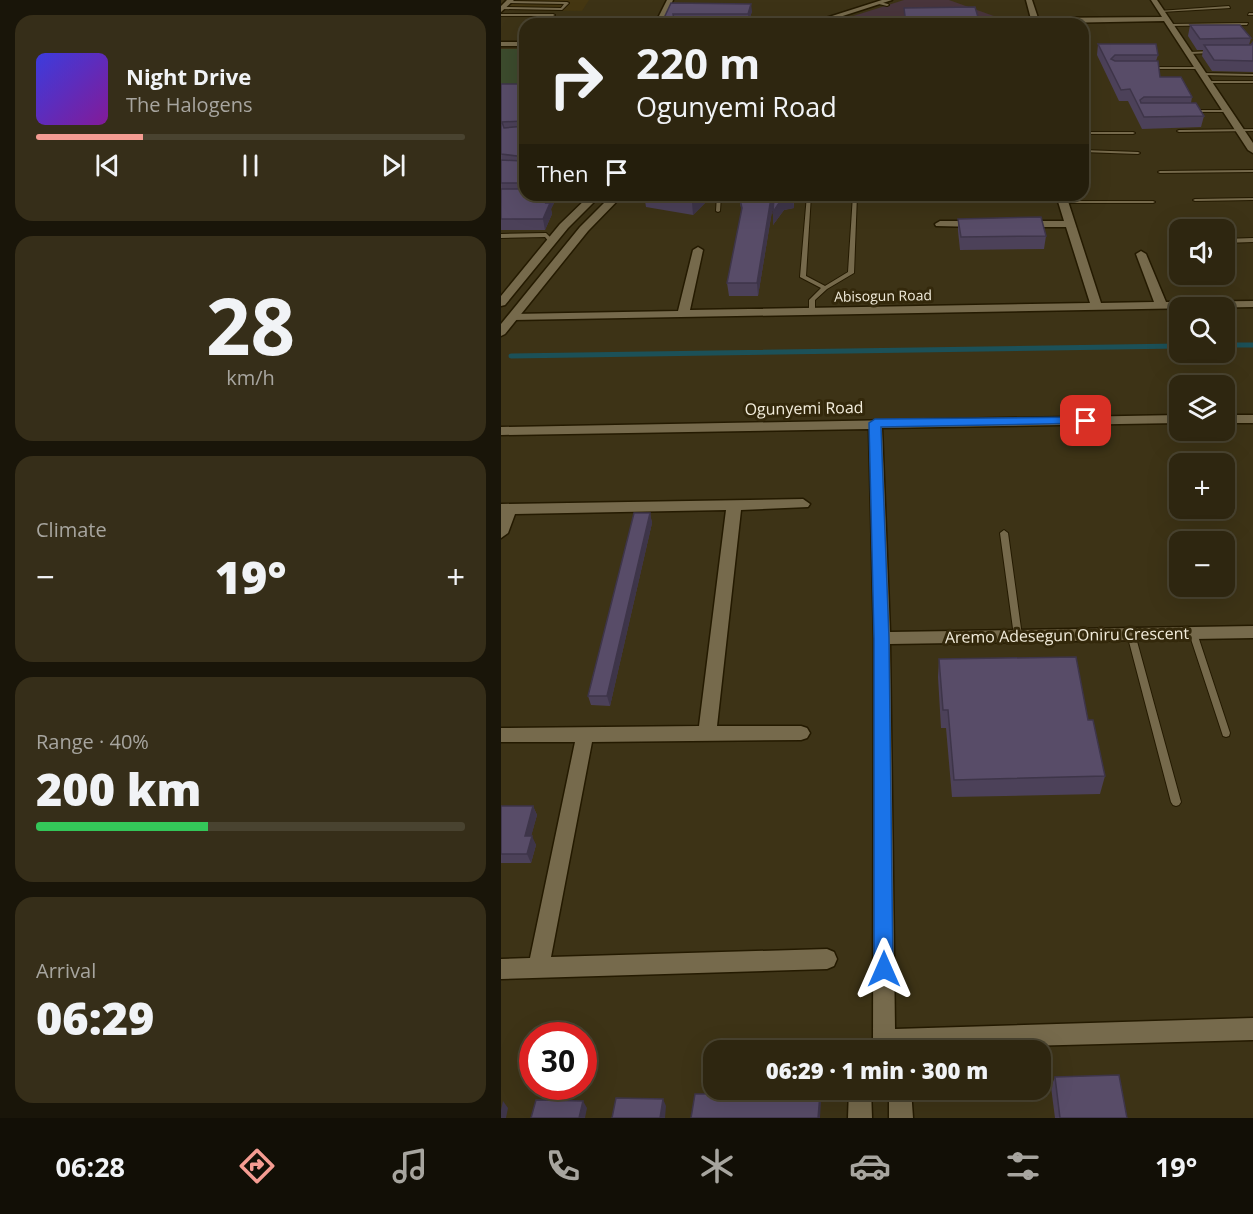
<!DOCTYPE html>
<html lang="en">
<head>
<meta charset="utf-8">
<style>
  :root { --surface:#2e2610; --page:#362e19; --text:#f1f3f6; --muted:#a7a59f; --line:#494330; --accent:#f59c92 }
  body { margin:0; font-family:"Open Sans",sans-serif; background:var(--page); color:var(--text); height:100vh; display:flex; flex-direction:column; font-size:22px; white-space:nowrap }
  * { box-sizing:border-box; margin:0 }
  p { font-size:20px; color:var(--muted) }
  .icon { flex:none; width:33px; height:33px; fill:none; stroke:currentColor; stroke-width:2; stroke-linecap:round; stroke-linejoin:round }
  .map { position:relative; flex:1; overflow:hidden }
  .details { display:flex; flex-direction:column; gap:15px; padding:15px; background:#191509; width:501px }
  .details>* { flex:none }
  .hud { position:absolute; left:18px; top:18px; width:570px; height:183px; border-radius:18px; box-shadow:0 6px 24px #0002,0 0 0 2px var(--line); background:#2e2610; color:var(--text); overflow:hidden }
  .buttons { position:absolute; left:668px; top:219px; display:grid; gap:12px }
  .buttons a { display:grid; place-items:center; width:66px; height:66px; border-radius:12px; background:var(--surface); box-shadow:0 6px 24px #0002,0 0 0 2px var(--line); font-size:30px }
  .speed { position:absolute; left:18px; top:1022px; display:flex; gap:12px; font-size:30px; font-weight:700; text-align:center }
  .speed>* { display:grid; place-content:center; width:78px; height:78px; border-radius:50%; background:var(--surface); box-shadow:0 6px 24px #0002,0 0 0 2px var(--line); line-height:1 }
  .speed .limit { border:9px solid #d22; background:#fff; color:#111 }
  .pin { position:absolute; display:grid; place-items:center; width:51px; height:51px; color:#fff; margin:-26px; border-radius:12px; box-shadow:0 3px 9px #0006 }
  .me { position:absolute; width:66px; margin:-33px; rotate:0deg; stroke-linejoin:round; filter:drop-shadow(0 0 4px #0008) }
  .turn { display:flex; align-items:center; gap:21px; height:126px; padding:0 18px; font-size:27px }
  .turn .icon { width:78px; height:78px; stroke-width:2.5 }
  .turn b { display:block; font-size:42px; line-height:51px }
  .then { display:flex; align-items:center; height:57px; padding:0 18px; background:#0003; gap:12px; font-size:22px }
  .big { font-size:45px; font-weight:800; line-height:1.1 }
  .details .tile { flex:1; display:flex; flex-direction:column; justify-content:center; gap:9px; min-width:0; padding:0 21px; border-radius:18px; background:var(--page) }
  .details .dial { align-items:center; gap:0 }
  .dial b { font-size:78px; line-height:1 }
  .song { display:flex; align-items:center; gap:18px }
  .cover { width:72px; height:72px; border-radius:9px; background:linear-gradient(135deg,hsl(240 70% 55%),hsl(290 70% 35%)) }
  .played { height:6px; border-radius:3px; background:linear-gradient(90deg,var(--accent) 25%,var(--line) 25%) }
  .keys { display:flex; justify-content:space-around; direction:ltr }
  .heat { display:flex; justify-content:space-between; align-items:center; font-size:33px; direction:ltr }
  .charge { height:9px; border-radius:4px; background:linear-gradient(90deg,#34c759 40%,var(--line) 0) }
  .trip { position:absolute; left:202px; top:1040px; width:348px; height:60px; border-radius:18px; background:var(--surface); box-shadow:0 6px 24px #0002,0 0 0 2px var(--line); font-weight:800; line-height:60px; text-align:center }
  .dock { display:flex; height:96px; justify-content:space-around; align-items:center; background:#120f06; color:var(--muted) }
  .dock .icon { width:42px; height:42px }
  .dock .on { color:var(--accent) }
  .dock b { font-size:27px; color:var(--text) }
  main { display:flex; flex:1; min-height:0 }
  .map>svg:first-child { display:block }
  .built { fill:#453712 }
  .education { fill:#49353c }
  .green { fill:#3c4b2d }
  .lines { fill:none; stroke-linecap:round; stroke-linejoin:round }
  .stream { stroke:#1c5158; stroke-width:5 }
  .lane-casing { stroke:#241a00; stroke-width:2 }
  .street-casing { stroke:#241a00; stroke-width:3 }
  .secondary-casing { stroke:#241a00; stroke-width:3 }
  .lane { fill:#766a4c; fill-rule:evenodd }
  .street { fill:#766a4c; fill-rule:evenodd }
  .secondary { fill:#766a4c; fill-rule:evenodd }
  .wall { fill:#4c4159 }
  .shaded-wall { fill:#3e3549 }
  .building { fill:#584c68; stroke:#3e3549; stroke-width:1.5; fill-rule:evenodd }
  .route { fill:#1a73e8; stroke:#114b97; stroke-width:1.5 }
  .labels { text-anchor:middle; stroke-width:6; stroke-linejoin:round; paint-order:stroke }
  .far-street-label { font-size:14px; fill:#f2ecdb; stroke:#33280b }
  .street-label { font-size:16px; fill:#f2ecdb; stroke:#33280b }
</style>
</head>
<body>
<main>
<section class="details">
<div class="tile">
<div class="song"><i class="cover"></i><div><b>Night Drive</b><p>The Halogens</p></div></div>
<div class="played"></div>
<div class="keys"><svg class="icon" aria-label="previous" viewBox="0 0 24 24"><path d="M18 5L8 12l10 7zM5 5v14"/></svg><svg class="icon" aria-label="pause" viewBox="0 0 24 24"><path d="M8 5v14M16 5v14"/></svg><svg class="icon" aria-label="next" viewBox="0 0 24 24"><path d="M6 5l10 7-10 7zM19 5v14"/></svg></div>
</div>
<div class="tile dial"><b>28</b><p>km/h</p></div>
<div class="tile"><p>Climate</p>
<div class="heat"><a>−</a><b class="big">19°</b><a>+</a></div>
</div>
<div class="tile"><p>Range · 40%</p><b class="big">200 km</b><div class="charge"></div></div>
<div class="tile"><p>Arrival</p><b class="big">06:29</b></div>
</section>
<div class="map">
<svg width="752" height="1118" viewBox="0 0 752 1118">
  <rect width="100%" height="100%" fill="#3d3316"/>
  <!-- built -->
  <path class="built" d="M14 0H88L81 11 5 10Z"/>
  <!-- education -->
  <path class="education" d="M403 0H448L504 20 496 23 327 24Z"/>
  <!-- green -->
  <path class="green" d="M0 49H24V91L0 90Z"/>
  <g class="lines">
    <!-- stream -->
    <path class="stream" d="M723 345H752
      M10 356 678 346"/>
    <!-- lane casing -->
    <g class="lane-casing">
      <path id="lane" d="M9 1 66 2 68 3 61 10 1 9 2 7 60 8 63 4 8 3Z
        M379 2 387 4 388 5 386 6 378 4Z
        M728 6 729 8 660 12 658 11Z
        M748 13H752V15H747Z
        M0 14H52L54 15 52 16H0Z
        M236 23H256L258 24H234Z
        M747 23 746 25 669 26 667 25 669 24Z
        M711 51 710 53 688 54 686 53 688 52Z
        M649 67H698L700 68 698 69H648L647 68Z
        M702 73 752 74V76L701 75 700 74Z
        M582 75 584 76 587 85 584 84 582 80Z
        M707 81H752V83H706V81Z
        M691 110H726L728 111 726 112H690L689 111Z
        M752 129V131L678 132 676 131 678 130Z
        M582 132H632L634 133 632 134H582Z
        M582 150 637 152 639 153 637 154 582 152Z
        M752 170V172L659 173 657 172 659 171Z
        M44 195H96L94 196 46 197H44Z
        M216 195H220L219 211 217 212 215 211Z
        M306 195H310L305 276 324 286 347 272 352 195H356L353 273 326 289 314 300V312L311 314 308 312V300L320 288 299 277Z
        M752 198V200L694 201 692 200 694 199Z
        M561 201H652L654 202 652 203H563L561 202Z
        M45 233 53 241V243H49L44 237 0 238V234Z
        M752 238V242L723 243V239Z
        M503 530 507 533 521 636 520 638H514L513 636 499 533Z
        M692 630 695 631 696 633 729 733 728 736 725 737 722 736 721 733 688 633 689 631Z
        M630 631 633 632 634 634 680 802 678 805 675 806 672 805 670 802 626 634 627 632Z"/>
    </g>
    <!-- street casing -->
    <g class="street-casing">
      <path id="street" d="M6 0H13L0 12V6Z
        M166 0H172L162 24H154Z
        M525 0H531L537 18 661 17 650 0H656L752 143V153L747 150 663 21 506 24 530 19Z
        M0 42H24V46H0Z
        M555 195H565L600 303 653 302 635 254 640 251 645 254 665 302 752 301V307L12 320 6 317 12 314 177 311 192 250 197 247 202 250 189 310 589 303 565 227H522L517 224 522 221H563Z
        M439 221H477L482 224 477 227 435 226 434 224Z
        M678 415V423L381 428 389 632 752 626V638L389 644 394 1029 752 1018V1040L376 1050 372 1040 373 638 368 429 0 435V427Z
        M723 415H752V423H723Z
        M302 499 309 504 307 507 240 510 216 726H300L306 728 309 733 306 738 300 740 91 742 50 957 326 949 333 952 336 959 333 966 326 969 0 979V959L29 958 74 742H0V728L198 726 225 510 14 514 7 533 0 538V504Z
        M348 1089H370L371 1118H347Z
        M388 1089H410L412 1118H388Z"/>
    </g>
    <!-- secondary casing -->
    <g class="secondary-casing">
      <path id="secondary" d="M381 0H391L317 24H306Z
        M89 195H100L67 228 4 305 0 306V296L59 224Z
        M111 195H122L87 231 4 334 0 336V324L79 227Z"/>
    </g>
    <!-- lane -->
    <use href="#lane" class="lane"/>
    <!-- street -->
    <use href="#street" class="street"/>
    <!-- secondary -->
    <use href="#secondary" class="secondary"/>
  </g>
  <!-- wall -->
  <path class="wall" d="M170 3 251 11 248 21H245V24H156L163 18Z
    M689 25 750 38 748 45 752 42V72L711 71 701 56 702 50H696L687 36Z
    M597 44 657 55 655 61 659 77 691 97 690 103 703 116 700 127 641 129 627 101H618L596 55Z
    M0 84H24V195H54L55 199 50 209 51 214 44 230H0Z
    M143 195 204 203 192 215 145 207Z
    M237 195H293V208L283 210 272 225V211H271L257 296H228L226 283 241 212Z
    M457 219 545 236 543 249 459 250 457 231Z
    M149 513 151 523 109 706 90 705 87 696Z
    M438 659 587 720 604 776 599 794 451 797 445 728H440L437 677Z
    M0 806H32L36 815 30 836 35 845 30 863H0Z
    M554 1077 626 1118H554L550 1087Z"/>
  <!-- shaded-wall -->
  <path class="shaded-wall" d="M250 4 251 11 248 21 247 14Z
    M50 195H54L55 199 50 209 51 214 44 230 42 219 45 203Z
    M198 195H203L204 203 192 215 191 202Z
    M288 195H293L292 196 293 208 283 210 272 225V211H271L257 296 256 283 270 198 282 197Z
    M149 513 151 523 109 706 106 696Z
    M32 806 36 815 28 844 24 836Z
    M31 836 35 845 30 863 26 854Z
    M319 1094 320 1101 319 1118H317Z
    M162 1099 165 1106 164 1118H159Z
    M2 1101 7 1108 5 1118H0V1110Z
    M82 1101 86 1108 84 1118H78Z"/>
  <!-- building -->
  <path class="building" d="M170 3 250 4 247 14H172L173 19H245L244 24H156L158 19 163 18Z
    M474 7 479 24H405L403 8Z
    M689 25H739L750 38 699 39Z
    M752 42V61L713 60 703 45H750Z
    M597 44H655L657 55H614L610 59 614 61H657L659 77H680L691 97H643L639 100 640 103H695L703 116 643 117 629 89 620 90Z
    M0 84H24V183H0V160L21 161 24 157 0 154ZM22 121 24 126 3 128 1 122Z
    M0 189H24V195H50L45 203H49L42 219H0Z
    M143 195H198L191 202Z
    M238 195H292V196L282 197 272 212 273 198H270L256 283H226L241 208Z
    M540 217 545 236 460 237 457 219Z
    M133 513H149L106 696H87Z
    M575 657 587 720H592L604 776 453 780 447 710H442L438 659Z
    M0 806H32L24 836H31L26 854H0Z
    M618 1075 626 1118H559L554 1077Z
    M194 1094H319L317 1118H190Z
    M115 1098 162 1099 159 1118H111Z
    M35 1100 82 1101 78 1118H30Z"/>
  <!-- route -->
  <path class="route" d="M585 417 590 421 589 423 380 427 388 638 392 969 390 976 383 979 376 976 373 969V638L368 423 374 419Z"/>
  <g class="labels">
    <!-- far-street labels -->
    <g class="far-street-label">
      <text transform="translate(382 296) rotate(-1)" y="5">Abisogun Road</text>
    </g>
    <!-- street labels -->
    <g class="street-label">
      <text transform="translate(303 408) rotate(-1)" y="6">Ogunyemi Road</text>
      <text transform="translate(566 635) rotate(-1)" y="6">Aremo Adesegun Oniru Crescent</text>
    </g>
  </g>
</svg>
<div class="buttons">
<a><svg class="icon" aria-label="sound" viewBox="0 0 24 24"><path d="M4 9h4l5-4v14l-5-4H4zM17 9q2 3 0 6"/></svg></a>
<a><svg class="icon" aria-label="search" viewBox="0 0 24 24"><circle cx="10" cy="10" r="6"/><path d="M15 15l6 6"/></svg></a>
<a><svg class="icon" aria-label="layers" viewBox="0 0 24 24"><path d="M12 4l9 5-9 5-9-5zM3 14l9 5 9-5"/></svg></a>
<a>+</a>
<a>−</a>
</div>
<div class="speed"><div class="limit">30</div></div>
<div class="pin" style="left:585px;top:421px;background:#d93025"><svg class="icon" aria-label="arrive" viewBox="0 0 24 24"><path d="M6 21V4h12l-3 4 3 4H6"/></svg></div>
<svg class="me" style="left:383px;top:969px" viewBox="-20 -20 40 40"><path d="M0-17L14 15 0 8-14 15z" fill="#1a73e8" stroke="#fff" stroke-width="4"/></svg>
<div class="trip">06:29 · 1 min · 300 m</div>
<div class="hud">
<div class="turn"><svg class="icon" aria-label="right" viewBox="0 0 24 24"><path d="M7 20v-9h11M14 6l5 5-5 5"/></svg><div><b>220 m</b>Ogunyemi Road</div></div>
<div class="then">Then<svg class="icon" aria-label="arrive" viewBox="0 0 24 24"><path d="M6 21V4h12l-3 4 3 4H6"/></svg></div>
</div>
</div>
</main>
<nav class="dock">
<b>06:28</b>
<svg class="icon on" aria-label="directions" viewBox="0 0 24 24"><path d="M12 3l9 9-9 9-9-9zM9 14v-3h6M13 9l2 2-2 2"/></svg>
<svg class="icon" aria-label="music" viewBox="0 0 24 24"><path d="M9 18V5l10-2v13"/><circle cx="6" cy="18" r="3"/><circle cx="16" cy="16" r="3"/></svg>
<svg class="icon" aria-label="phone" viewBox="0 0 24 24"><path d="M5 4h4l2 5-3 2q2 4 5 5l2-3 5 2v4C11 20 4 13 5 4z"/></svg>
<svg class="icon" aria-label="climate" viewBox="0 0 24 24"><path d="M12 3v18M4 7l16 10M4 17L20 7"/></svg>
<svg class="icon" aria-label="car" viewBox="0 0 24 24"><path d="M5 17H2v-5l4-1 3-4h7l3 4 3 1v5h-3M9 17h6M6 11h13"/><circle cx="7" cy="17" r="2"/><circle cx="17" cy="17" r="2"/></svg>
<svg class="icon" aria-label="filters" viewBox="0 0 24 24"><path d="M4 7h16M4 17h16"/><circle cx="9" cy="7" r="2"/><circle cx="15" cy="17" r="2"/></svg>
<b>19°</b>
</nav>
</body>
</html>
